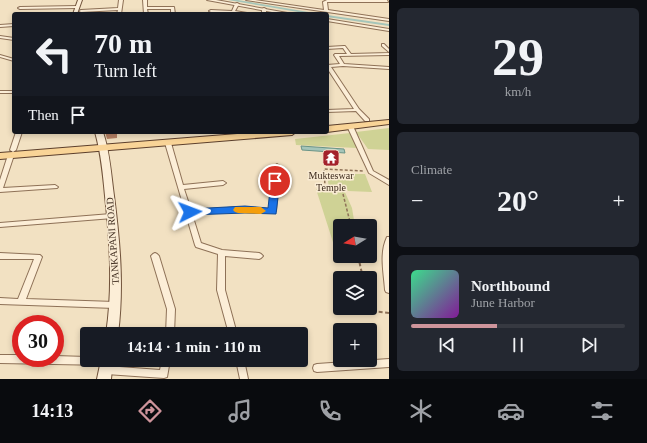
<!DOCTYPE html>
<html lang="en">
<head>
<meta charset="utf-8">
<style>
  :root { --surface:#171b24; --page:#242831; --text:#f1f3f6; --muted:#9ea1a6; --line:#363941; --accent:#ce949b }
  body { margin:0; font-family:Georgia,serif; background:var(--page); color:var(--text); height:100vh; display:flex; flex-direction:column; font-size:15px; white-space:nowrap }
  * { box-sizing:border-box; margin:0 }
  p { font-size:13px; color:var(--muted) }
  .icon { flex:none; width:22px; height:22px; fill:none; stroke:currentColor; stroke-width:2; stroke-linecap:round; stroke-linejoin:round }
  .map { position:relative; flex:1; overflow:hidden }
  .details { display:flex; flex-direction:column; gap:8px; padding:8px; background:#0d0f14; width:258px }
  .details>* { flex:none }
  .guide { position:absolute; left:12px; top:12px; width:317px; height:122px; border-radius:4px; box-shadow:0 2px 6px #0003; background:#171b24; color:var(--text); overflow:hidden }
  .needle { width:26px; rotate:259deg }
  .tools { position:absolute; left:333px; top:219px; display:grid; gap:8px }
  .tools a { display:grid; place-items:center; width:44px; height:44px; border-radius:4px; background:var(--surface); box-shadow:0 2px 6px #0003; font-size:20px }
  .speed { position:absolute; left:12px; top:315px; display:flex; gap:8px; font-size:20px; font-weight:700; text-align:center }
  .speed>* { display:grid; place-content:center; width:52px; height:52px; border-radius:50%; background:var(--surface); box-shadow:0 2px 6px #0003; line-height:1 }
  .speed .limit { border:6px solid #d22; background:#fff; color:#111 }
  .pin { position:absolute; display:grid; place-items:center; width:34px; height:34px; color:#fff; margin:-17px; border:2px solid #fff; border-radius:50%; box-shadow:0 1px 4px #0007 }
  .me { position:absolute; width:44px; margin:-22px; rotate:87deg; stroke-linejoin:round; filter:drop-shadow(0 0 3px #0008) }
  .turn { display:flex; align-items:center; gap:14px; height:84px; padding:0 16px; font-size:18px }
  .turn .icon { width:52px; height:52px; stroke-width:2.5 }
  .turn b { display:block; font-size:28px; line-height:34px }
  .then { display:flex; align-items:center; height:38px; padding:0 16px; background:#0003; gap:8px; font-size:15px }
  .big { font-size:30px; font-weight:800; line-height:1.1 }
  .details .tile { flex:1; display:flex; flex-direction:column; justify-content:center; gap:6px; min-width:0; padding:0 14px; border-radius:6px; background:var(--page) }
  .details .dial { align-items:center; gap:0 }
  .dial b { font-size:52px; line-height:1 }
  .song { display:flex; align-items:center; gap:12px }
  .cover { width:48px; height:48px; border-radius:6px; background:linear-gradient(135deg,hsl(150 70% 55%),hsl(290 70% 35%)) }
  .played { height:4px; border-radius:2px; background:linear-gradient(90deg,var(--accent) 40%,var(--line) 40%) }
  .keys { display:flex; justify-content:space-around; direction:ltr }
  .heat { display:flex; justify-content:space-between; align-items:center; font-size:22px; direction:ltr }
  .trip { position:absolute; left:80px; top:327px; width:228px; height:40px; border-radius:4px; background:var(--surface); box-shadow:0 2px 6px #0003; font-weight:800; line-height:40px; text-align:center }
  .menu { display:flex; height:64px; justify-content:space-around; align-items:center; background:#090b0e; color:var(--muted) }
  .menu .icon { width:28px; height:28px }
  .menu .current { color:var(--accent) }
  .menu b { font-size:18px; color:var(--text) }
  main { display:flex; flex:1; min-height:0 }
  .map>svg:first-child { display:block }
  .green { fill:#cfd295 }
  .water { fill:#a5c5b9; stroke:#6a9487 }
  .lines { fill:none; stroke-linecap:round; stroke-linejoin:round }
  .canal { fill:#a5c5b9; fill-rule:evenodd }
  .minor-casing { stroke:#8e7157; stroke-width:2 }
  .tertiary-casing { stroke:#8e7157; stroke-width:2 }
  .secondary-casing { stroke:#70523a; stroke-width:2 }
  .primary-casing { stroke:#5c3f2c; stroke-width:2 }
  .path-far1 { stroke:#8e7157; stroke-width:1.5; stroke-dasharray:3 2; stroke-linecap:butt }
  .path { stroke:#8e7157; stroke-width:2; stroke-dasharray:4 2.5; stroke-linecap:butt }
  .minor { fill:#fceed7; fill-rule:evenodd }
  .tertiary { fill:#fceed7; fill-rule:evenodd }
  .secondary { fill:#fceed7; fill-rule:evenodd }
  .primary { fill:#f9d497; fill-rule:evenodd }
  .wall { fill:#b68164 }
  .building { fill:#d49674; stroke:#946951 }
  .route { fill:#1a73e8; stroke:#114b97 }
  .slow { fill:#f59e0b }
  .labels { text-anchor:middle; stroke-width:3; stroke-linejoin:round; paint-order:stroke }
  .poi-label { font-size:10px; fill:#3d2a1d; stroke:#f9ebd3 }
  .street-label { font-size:10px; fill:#3d2a1d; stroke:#f9ebd3 }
</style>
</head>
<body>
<main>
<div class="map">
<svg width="389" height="379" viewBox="0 0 389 379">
  <rect width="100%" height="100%" fill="#f2e1c2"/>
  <!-- green -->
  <path class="green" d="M389 128V150L368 149 356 132Z
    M350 133 357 148 296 145 295 139Z
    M327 174 350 177 355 174H365L372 192 348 191 347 189 329 188Z
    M316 189 344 190 352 208 355 226H340V256H361L362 263 339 261Z"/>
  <!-- water -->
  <path class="water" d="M301 146 344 149 345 153 302 150Z"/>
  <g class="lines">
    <!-- canal -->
    <path class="canal" d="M228 0H238L320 14H310Z
      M327 15 389 24V26L327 17Z"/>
    <!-- minor casing -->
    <g class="minor-casing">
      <path id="minor" d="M119 0H123L121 14H117L118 10 81 12 79 11 81 10 118 8Z
        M143 0H147V7H174L175 14H171V9H147L148 14H144Z
        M246 0H255L324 10 323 2 327 0H387L388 2H327L328 10 389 19V21Z
        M237 3 239 4 235 11 253 14 211 12 209 11 211 10 232 11 235 4Z
        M78 6 79 7 77 8 20 9 18 8 20 7Z
        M264 8 266 9V14H262V9Z
        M0 36 14 38V40L0 38Z
        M382 44H384L389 49V52L382 46Z
        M344 46H345L351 54 389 53V55L339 56 344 64 389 67V69L343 66 331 67 359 109 369 119V121H365L356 111 327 112V110L354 109 327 68V65L340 64 334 55 335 54H347L343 48 327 49V47Z
        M0 55 14 59V61L0 57Z
        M0 91H14V93H0Z
        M350 124 353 126 373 171 389 180V185L369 173 347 126Z
        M16 132H22L16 150 13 152 10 150Z
        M168 141 171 143 183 185 223 181 226 183 223 185 184 189 191 210 245 207 270 209 274 166 277 164 280 166 276 211 275 212 245 211 192 214 201 243 222 250 259 253 261 254 263 256 261 258 259 259 225 256V290L237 334H229L217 290 218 254 196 247 195 245 165 143Z
        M11 153 14 155 3 188 55 185 58 187 57 188 0 192V180L8 155Z
        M111 214 114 216 113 218 0 227V223Z
        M387 237H389V293L386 292 385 290C384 273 379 254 387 237Z
        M0 253 40 255 42 257 26 299 115 302 118 303 119 305 118 307 115 308 0 304V298L18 299 34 259H0Z
        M155 253 157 254 159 256 175 309 174 334H166L167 309 151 256 153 254Z
        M0 355H21V358H55V356L87 357V360H111V361L110 364 107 365 0 363Z
        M389 359V367L317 372 314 371 313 368 314 365 317 364Z
        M162 360H170L167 377 164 378 106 374 103 373 102 370 103 367 106 366 160 370Z
        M236 360H244L248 379H240Z"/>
    </g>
    <!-- tertiary casing -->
    <g class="tertiary-casing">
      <path id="tertiary" d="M207 0H216L293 14H283Z
        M327 19 389 29V31L327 21Z
        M14 24V26L0 27V25Z"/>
    </g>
    <!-- secondary casing -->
    <g class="secondary-casing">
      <path id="secondary" d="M78 0H82L77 14H73Z
        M95 132H103C110 153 111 174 114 196 120 242 124 287 118 334H106C113 288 110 242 105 196 103 174 101 153 95 132Z
        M101 360H113L111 379H97Z"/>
    </g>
    <!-- primary casing -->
    <g class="primary-casing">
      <path id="primary" d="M389 120V124L327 132V126Z
        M261 132H296L292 135 0 159V153Z"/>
    </g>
    <!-- path-far1 -->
    <path class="path-far1" d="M351 226 341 186H325L324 169 363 171"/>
    <!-- path -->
    <path class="path" d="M358 256 363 278
      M370 305 372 311 389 313"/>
    <!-- minor -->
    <use href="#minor" class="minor"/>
    <!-- tertiary -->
    <use href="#tertiary" class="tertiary"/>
    <!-- secondary -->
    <use href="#secondary" class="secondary"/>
    <!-- primary -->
    <use href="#primary" class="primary"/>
  </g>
  <!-- wall -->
  <path class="wall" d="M105 132H117V138L107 139Z"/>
  <!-- building -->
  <path class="building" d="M106 132H116V133H106Z"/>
  <!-- route -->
  <path class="route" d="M275 178 280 181 276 214 245 213 190 215 185 212 190 209 245 206 268 208 271 181Z"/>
  <!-- slow -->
  <path class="slow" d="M235 207H261L266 211 261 214 238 213 235 212 233 210Z"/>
  <!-- icons -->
  <defs>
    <g id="temple-square" transform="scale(0.9)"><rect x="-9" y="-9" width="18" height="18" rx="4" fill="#a3212b" stroke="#f9ebd3"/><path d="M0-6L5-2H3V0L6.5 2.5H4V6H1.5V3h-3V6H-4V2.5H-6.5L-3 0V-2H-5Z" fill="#fff"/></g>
  </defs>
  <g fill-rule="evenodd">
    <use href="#temple-square" x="331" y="158"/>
  </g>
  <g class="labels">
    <!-- poi labels -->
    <g class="poi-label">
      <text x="331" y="179">Mukteswar<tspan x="331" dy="12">Temple</tspan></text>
    </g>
    <!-- street labels -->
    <g class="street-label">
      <text transform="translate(112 241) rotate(-94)" y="4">TANKAPANI ROAD</text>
    </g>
  </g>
</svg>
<div class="tools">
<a><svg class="needle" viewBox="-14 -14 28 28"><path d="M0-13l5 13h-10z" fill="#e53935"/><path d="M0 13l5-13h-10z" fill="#9ea1a6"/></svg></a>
<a><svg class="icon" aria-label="layers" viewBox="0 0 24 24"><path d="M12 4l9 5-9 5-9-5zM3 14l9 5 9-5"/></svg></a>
<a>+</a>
</div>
<div class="speed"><div class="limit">30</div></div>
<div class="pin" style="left:275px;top:181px;background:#d93025"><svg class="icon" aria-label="arrive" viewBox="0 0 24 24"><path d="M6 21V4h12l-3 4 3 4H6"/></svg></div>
<svg class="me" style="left:190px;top:212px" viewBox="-20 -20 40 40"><path d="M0-17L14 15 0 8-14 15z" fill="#1a73e8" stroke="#fff" stroke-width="4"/></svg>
<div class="trip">14:14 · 1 min · 110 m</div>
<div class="guide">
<div class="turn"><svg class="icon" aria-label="left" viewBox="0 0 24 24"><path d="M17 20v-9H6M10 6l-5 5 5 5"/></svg><div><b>70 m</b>Turn left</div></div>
<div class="then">Then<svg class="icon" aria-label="arrive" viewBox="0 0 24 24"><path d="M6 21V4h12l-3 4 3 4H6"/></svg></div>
</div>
</div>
<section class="details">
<div class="tile dial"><b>29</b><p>km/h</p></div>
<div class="tile"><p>Climate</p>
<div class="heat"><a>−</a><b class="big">20°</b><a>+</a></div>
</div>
<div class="tile">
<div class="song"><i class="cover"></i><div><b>Northbound</b><p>June Harbor</p></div></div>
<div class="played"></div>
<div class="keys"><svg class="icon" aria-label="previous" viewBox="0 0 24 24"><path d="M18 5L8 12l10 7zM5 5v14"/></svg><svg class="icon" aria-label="pause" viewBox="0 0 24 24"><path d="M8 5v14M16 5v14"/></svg><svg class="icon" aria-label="next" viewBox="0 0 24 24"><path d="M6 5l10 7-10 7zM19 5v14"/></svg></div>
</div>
</section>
</main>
<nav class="menu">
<b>14:13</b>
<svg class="icon current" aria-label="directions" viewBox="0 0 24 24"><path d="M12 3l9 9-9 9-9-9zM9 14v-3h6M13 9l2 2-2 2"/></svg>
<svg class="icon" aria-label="music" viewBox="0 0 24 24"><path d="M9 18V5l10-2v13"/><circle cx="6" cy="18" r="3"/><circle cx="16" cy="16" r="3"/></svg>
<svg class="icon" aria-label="phone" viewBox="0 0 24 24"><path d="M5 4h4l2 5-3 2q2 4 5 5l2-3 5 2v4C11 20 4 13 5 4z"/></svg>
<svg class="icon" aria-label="climate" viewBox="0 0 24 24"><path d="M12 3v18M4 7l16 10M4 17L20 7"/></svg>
<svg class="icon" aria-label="car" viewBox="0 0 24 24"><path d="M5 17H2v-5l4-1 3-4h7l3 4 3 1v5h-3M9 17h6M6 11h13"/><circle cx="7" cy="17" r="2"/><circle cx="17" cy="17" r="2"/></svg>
<svg class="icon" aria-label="filters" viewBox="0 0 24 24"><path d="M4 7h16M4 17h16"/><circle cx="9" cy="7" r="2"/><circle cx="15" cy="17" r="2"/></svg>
</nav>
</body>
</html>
